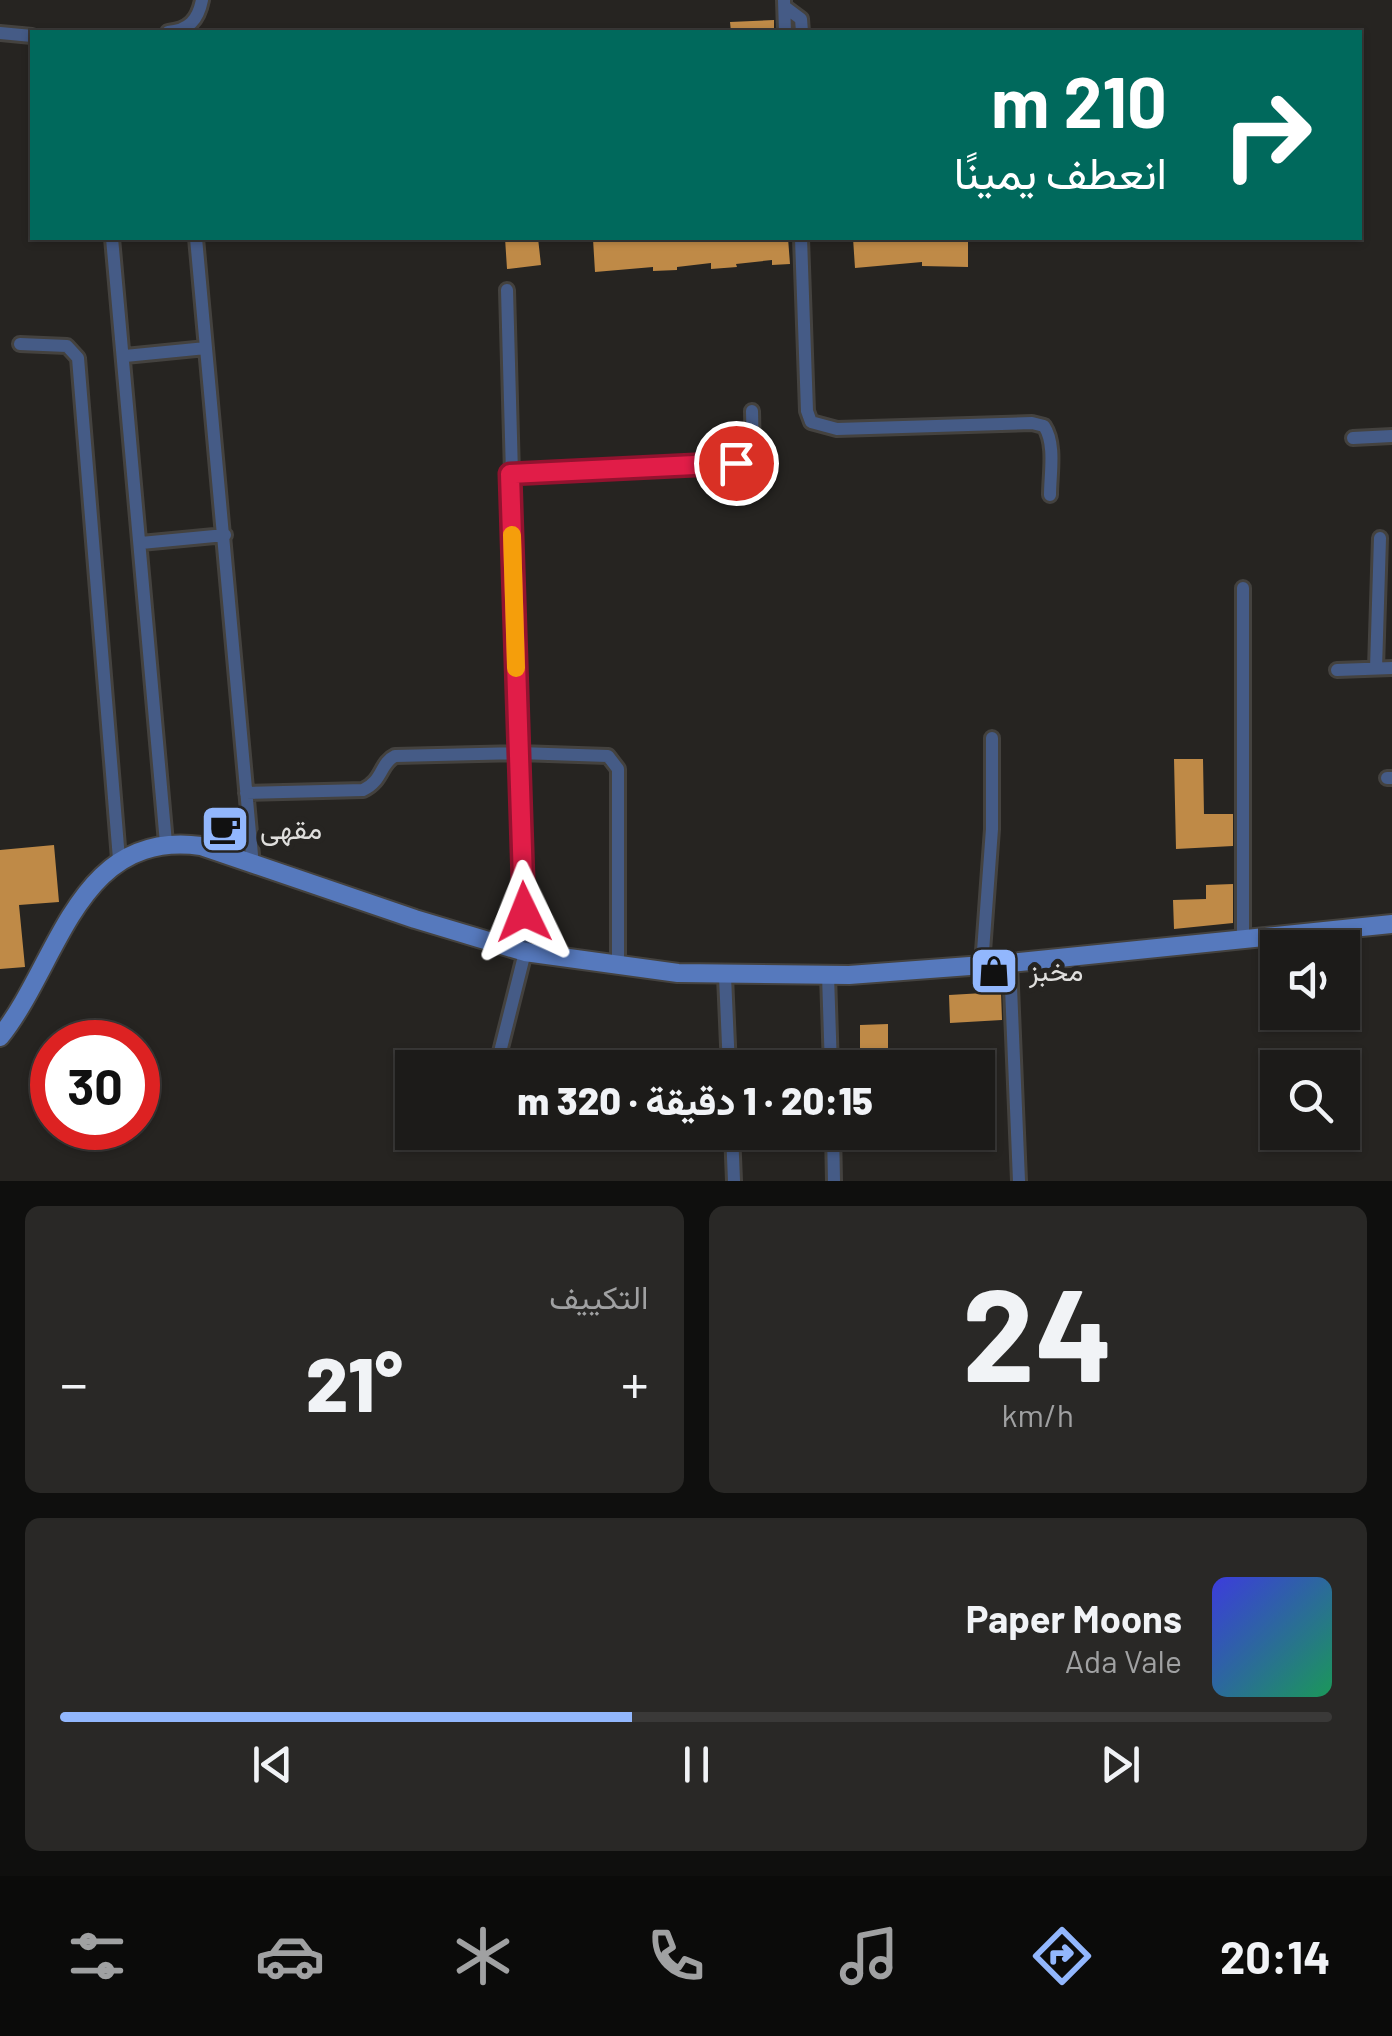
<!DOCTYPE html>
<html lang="ar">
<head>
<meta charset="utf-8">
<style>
  :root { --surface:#1c1b19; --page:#292826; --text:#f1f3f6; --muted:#a0a1a2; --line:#3a3938; --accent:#92b7fd }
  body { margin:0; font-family:Barlow,Vazirmatn,sans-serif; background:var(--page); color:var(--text); direction:rtl; height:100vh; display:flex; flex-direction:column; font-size:38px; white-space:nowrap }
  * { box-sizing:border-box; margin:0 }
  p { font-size:32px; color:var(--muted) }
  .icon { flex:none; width:55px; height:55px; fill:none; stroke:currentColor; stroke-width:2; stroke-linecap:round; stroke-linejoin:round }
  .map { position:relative; height:1181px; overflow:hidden; direction:ltr }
  .details { display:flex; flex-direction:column; gap:25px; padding:25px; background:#0f0f0e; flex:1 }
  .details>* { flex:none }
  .top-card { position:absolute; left:30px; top:30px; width:1332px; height:210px; border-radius:0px; box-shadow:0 2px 8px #0004,0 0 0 2px var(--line); direction:rtl; background:#00695c; color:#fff; overflow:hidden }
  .controls { position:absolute; left:1260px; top:930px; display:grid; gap:20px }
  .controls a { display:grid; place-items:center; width:100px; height:100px; border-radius:0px; background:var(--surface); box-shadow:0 2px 8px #0004,0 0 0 2px var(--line); font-size:50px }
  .speed { position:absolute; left:30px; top:1020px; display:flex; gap:20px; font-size:50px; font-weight:700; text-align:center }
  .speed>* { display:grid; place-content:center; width:130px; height:130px; border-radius:50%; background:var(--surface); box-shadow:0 2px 8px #0004,0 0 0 2px var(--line); line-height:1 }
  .speed .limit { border:15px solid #d22; background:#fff; color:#111 }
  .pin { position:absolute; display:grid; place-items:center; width:85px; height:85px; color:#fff; margin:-42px; border:5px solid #fff; border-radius:50%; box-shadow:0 2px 10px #0007 }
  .me { position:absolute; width:110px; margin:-55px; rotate:358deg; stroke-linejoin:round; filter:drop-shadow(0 0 8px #0008) }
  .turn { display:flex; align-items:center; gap:35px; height:210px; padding:0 30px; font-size:45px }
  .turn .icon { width:130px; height:130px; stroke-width:2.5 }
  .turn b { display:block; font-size:70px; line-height:85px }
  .big { font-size:75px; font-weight:800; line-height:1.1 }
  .details .tile { flex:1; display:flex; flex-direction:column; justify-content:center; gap:15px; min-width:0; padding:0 35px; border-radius:15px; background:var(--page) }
  .details .dial { align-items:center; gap:0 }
  .dial b { font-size:130px; line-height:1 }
  .song { display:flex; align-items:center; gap:30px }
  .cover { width:120px; height:120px; border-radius:15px; background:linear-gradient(135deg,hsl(240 70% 55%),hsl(150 70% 35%)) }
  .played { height:10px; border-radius:5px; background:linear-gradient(90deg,var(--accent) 45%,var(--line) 45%) }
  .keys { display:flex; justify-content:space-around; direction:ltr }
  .heat { display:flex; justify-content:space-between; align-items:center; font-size:55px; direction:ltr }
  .details .tiles { flex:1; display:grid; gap:25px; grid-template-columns:1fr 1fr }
  .tile:last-child { grid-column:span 2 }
  .trip { position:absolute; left:395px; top:1050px; width:600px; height:100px; border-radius:0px; background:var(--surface); box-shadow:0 2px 8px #0004,0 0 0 2px var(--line); font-weight:800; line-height:100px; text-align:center; direction:rtl }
  .dock { display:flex; height:160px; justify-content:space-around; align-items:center; background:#0b0b0a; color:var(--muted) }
  .dock .icon { width:70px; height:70px }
  .dock .on { color:var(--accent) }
  .dock b { font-size:45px; color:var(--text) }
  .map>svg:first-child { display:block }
  .building { fill:#bf8a47 }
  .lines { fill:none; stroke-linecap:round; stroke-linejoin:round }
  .street-casing { stroke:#44423f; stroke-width:18 }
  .secondary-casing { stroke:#44423f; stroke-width:22 }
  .street { stroke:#455b86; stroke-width:12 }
  .secondary { stroke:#5679bd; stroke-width:18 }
  .route-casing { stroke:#92132f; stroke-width:25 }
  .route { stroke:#e11d48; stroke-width:18 }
  .slow { stroke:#f59e0b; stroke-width:18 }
  .labels { text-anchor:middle; stroke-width:10; stroke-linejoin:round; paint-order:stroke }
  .poi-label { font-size:28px; fill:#dfdedc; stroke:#262421; text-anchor:start }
</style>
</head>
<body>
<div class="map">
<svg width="1392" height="1181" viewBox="0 0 1392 1181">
  <rect width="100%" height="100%" fill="#262421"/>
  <!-- building -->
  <path class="building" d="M774 20V32H731L730 22Z
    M505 238H538L541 265 507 269Z
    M788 238 790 264 772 265V260L736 264 737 267 711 269V263L677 267V270L653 271V267L595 272 593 239Z
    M853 238H968V267L922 266V262L855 268Z
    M1174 759H1203L1204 814H1233V846L1176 849Z
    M54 845 59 902 19 905 25 967 0 969V850Z
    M1233 884V923L1174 929 1173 900 1206 899V885Z
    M1001 992 1002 1020 950 1023 949 995Z
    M888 1024V1068H860V1025Z"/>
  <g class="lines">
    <!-- street casing -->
    <g class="street-casing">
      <path id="street" d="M784 0 785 32
        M785 7 801 19 802 32
        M168 32C189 30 198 20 202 0
        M0 33 32 36
        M112 238 166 843
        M196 238 253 866
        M801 238 807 411 811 422 837 429 1032 423 1044 426C1056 444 1050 474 1050 495
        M20 344 67 346 78 358 119 859
        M125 356 206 348
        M1353 438 1392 436
        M510 474 737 463 753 454 752 411
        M141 543 225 535
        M1243 588V939
        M1376 668 1380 538
        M1337 670 1392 668
        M1387 778H1392
        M246 793 363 790C383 781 380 763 395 756L519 753 608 756 618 769V965
        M1010 963 1019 1181
        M982 965 992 829V738
        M828 975 831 1068
        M725 976 729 1068
        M496 1068 525 952 507 290
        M732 1132 734 1181
        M833 1132 834 1181"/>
    </g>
    <!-- secondary casing -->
    <g class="secondary-casing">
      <path id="secondary" d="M0 1037C60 962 77 829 201 846L415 919 525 952 678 973 849 975 1010 963 1392 924"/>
    </g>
    <!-- street -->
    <use href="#street" class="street"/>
    <!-- secondary -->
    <use href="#secondary" class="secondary"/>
  </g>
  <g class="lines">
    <!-- route casing -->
    <g class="route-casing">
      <path id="route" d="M524 912 510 474 736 463"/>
    </g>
    <!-- route -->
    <use href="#route" class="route"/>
    <!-- slow -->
    <path class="slow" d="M512 535 516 668"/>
  </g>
  <!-- icons -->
  <defs>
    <g id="cafe-square" transform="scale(2.5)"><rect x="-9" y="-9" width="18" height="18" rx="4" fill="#92b7fd" stroke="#262421"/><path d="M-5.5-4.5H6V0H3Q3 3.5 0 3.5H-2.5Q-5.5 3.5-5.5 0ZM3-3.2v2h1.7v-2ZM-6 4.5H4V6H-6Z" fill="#111"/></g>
    <g id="shop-square" transform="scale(2.5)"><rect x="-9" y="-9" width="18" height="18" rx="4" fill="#92b7fd" stroke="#262421"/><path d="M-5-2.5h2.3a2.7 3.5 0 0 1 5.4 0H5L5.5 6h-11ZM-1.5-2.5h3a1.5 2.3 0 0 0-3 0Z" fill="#111"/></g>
  </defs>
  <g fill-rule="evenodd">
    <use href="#cafe-square" x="225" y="829"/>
    <use href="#shop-square" x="994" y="971"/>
  </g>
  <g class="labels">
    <!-- poi labels -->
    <g class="poi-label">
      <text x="260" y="839">مقهى</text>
      <text x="1029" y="981">مخبز</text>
    </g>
  </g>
</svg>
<div class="controls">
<a><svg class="icon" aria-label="sound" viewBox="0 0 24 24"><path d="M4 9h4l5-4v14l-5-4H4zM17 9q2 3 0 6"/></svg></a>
<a><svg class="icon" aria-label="search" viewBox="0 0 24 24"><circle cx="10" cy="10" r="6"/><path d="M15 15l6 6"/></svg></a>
</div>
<div class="speed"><div class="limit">30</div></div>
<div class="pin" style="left:736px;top:463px;background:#d93025"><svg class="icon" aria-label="arrive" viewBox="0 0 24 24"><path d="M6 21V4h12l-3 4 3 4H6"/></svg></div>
<svg class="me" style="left:524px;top:912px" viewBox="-20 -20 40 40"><path d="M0-17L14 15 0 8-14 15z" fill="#e11d48" stroke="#fff" stroke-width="4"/></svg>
<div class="trip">20:15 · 1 دقيقة · 320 m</div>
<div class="top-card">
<div class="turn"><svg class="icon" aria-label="right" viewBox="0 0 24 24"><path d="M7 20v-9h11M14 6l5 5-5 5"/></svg><div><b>210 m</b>انعطف يمينًا</div></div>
</div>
</div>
<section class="details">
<div class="tiles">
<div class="tile dial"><b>24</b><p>km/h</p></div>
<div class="tile"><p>التكييف</p>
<div class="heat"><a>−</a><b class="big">21°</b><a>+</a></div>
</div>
<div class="tile">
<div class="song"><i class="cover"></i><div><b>Paper Moons</b><p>Ada Vale</p></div></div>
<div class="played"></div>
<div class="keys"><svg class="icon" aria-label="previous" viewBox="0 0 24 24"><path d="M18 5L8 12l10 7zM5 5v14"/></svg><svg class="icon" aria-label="pause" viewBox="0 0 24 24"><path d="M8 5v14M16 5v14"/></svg><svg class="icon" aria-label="next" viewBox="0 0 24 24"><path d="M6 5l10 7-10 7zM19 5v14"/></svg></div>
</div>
</div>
</section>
<nav class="dock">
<b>20:14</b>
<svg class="icon on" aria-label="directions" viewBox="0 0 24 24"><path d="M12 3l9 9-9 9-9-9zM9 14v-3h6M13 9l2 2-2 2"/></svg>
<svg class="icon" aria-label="music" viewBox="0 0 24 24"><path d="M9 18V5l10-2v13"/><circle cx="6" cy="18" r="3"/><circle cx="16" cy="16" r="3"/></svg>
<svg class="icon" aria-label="phone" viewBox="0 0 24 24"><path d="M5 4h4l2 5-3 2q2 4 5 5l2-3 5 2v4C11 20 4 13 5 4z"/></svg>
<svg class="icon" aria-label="climate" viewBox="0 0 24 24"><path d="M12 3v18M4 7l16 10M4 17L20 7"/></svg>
<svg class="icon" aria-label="car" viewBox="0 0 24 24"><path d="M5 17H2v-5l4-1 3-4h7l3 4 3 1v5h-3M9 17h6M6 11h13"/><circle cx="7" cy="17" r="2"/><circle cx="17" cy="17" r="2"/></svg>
<svg class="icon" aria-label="filters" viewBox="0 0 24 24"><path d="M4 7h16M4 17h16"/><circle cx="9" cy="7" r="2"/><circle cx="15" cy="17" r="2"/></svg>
</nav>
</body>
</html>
